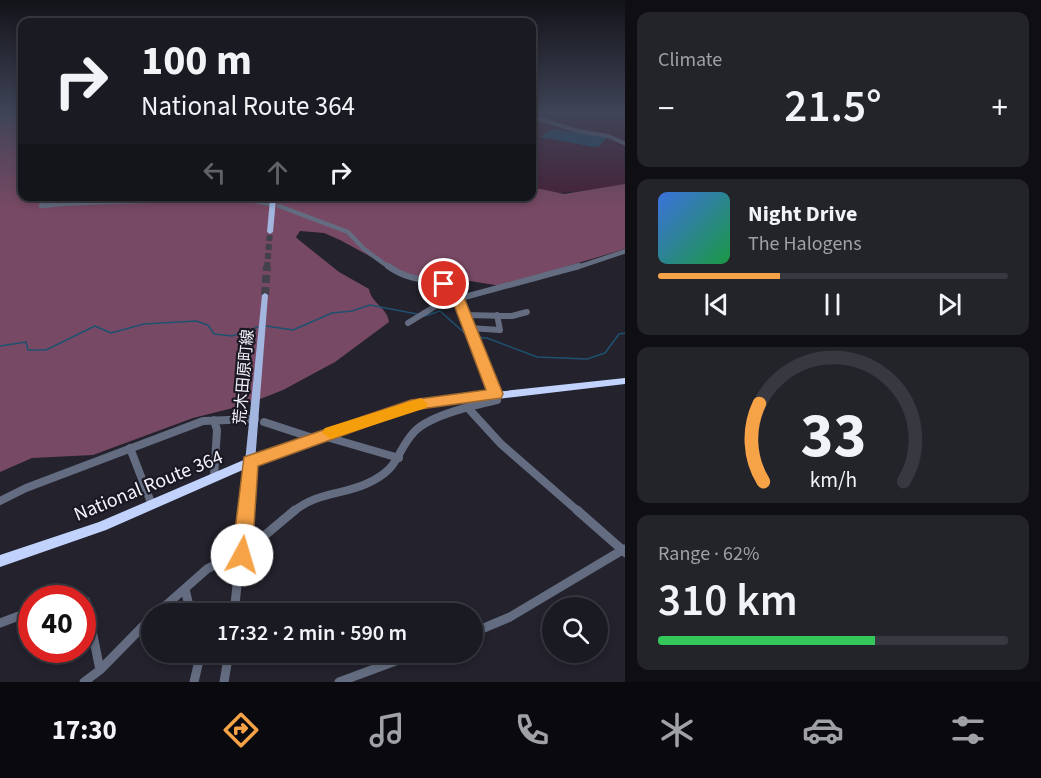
<!DOCTYPE html>
<html lang="en">
<head>
<meta charset="utf-8">
<style>
  :root { --surface:#1a1a22; --page:#23232a; --text:#f1f3f6; --muted:#9fa1a5; --line:#383840; --accent:#f6a247 }
  body { margin:0; font-family:"Source Sans 3","Noto Sans JP",sans-serif; background:var(--page); color:var(--text); height:100vh; display:flex; flex-direction:column; font-size:22px; white-space:nowrap }
  * { box-sizing:border-box; margin:0 }
  p { font-size:20px; color:var(--muted) }
  .icon { flex:none; width:33px; height:33px; fill:none; stroke:currentColor; stroke-width:2; stroke-linecap:round; stroke-linejoin:round }
  .map { position:relative; flex:1; overflow:hidden }
  .drawer { display:flex; flex-direction:column; gap:12px; padding:12px; background:#0e0e13; width:416px }
  .drawer>* { flex:none }
  .banner { position:absolute; left:18px; top:18px; width:518px; height:183px; border-radius:12px; box-shadow:0 3px 9px #0003,0 0 0 2px var(--line); background:#1a1a22; color:var(--text); overflow:hidden }
  .fabs { position:absolute; left:542px; top:597px; display:grid; gap:12px }
  .fabs a { display:grid; place-items:center; width:66px; height:66px; border-radius:50%; background:var(--surface); box-shadow:0 3px 9px #0003,0 0 0 2px var(--line); font-size:30px }
  .speed { position:absolute; left:18px; top:585px; display:flex; gap:12px; font-size:30px; font-weight:700; text-align:center }
  .speed>* { display:grid; place-content:center; width:78px; height:78px; border-radius:50%; background:var(--surface); box-shadow:0 3px 9px #0003,0 0 0 2px var(--line); line-height:1 }
  .speed .limit { border:9px solid #d22; background:#fff; color:#111 }
  .pin { position:absolute; display:grid; place-items:center; width:51px; height:51px; color:#fff; margin:-26px; border:3px solid #fff; border-radius:50%; box-shadow:0 2px 6px #0007 }
  .me { position:absolute; width:66px; margin:-33px; rotate:6deg; stroke-linejoin:round; filter:drop-shadow(0 0 4px #0008) }
  .turn { display:flex; align-items:center; gap:21px; height:126px; padding:0 24px; font-size:27px }
  .turn .icon { width:78px; height:78px; stroke-width:2.5 }
  .turn b { display:block; font-size:42px; line-height:51px }
  .lanes { display:flex; align-items:center; height:57px; padding:0 24px; background:#0003; justify-content:center; gap:30px; direction:ltr }
  .lanes .off { opacity:.35 }
  .big { font-size:45px; font-weight:600; line-height:1.1 }
  .drawer .card { flex:1; display:flex; flex-direction:column; justify-content:center; gap:9px; min-width:0; padding:0 21px; border-radius:12px; background:var(--page) }
  .drawer .dial { align-items:center; gap:0 }
  .dial svg { height:156px; overflow:visible; fill:none; stroke:var(--line); stroke-width:7; stroke-linecap:round; text-anchor:middle }
  .dial text { fill:var(--text); stroke:none }
  .song { display:flex; align-items:center; gap:18px }
  .cover { width:72px; height:72px; border-radius:9px; background:linear-gradient(135deg,hsl(220 70% 55%),hsl(140 70% 35%)) }
  .played { height:6px; border-radius:3px; background:linear-gradient(90deg,var(--accent) 35%,var(--line) 35%) }
  .keys { display:flex; justify-content:space-around; direction:ltr }
  .heat { display:flex; justify-content:space-between; align-items:center; font-size:33px; direction:ltr }
  .charge { height:9px; border-radius:4px; background:linear-gradient(90deg,#34c759 62%,var(--line) 0) }
  .trip { position:absolute; left:141px; top:603px; width:342px; height:60px; border-radius:30px; background:var(--surface); box-shadow:0 3px 9px #0003,0 0 0 2px var(--line); font-weight:600; line-height:60px; text-align:center }
  .tab-bar { display:flex; height:96px; justify-content:space-around; align-items:center; background:#0a0a0e; color:var(--muted) }
  .tab-bar .icon { width:42px; height:42px }
  .tab-bar .selected { color:var(--accent) }
  .tab-bar b { font-size:27px; color:var(--text) }
  main { display:flex; flex:1; min-height:0 }
  .map>svg:first-child { display:block }
  .green { fill:#461f36 }
  .forest { fill:#784964 }
  .water { fill:#1f5170 }
  .lines { fill:none; stroke-linecap:round; stroke-linejoin:round }
  .stream { stroke:#1f5170; stroke-width:1.5 }
  .major-tunnel-far1 { stroke:#42414c; stroke-width:6; stroke-dasharray:6 3; stroke-linecap:butt }
  .major-tunnel { stroke:#42414c; stroke-width:8; stroke-dasharray:8 4; stroke-linecap:butt }
  .minor-far4 { stroke:#636c80; stroke-width:4 }
  .minor-far3 { stroke:#636c80; stroke-width:4.5 }
  .minor-far2 { stroke:#636c80; stroke-width:6 }
  .minor-far1 { stroke:#636c80; stroke-width:8 }
  .minor { stroke:#636c80; stroke-width:9 }
  .major { fill:#a3b6df; fill-rule:evenodd }
  .highway { fill:#c1d3fc; fill-rule:evenodd }
  .route { fill:#f6a247; stroke:#a0692e; stroke-width:1.5 }
  .slow { fill:#f59e0b }
  .labels { text-anchor:middle; stroke-width:4.5; stroke-linejoin:round; paint-order:stroke }
  .street-label { font-size:16px; fill:#f3f2fa; stroke:#1a1823 }
  .near-street-label { font-size:20px; fill:#f3f2fa; stroke:#1a1823 }
</style>
</head>
<body>
<main>
<div class="map">
<svg width="626" height="682" viewBox="0 0 626 682">
  <rect width="100%" height="100%" fill="#23222d"/>
  <!-- green -->
  <path class="green" d="M531 113H624L625 186 531 196Z"/>
  <!-- forest -->
  <path class="forest" d="M0 113H22V196H531V187L564 194 625 184V178V249L501 286 457 279 453 282 444 275 412 279 340 240 324 233 300 231 296 237 299 240 339 272 369 289C371 303 387 307 389 322L335 362 283 390 245 405 193 418 93 455 32 458 0 472Z"/>
  <!-- water -->
  <path class="water" d="M551 129 608 137 599 146 594 147 540 137Z"/>
  <g class="lines">
    <!-- stream -->
    <path class="stream" d="M425 316 440 311 469 337
      M266 326 293 330 332 313 352 311 370 305 417 314
      M474 337 487 338 537 357 587 359 605 353 619 334 626 333
      M0 346 26 342 28 350H46L95 326 111 333 144 324 196 321 208 325 214 334 232 336 258 327"/>
    <!-- major-tunnel-far1 -->
    <path class="major-tunnel-far1" d="M267 268 270 232"/>
    <!-- major-tunnel -->
    <path class="major-tunnel" d="M265 295 267 266"/>
    <!-- minor-far4 -->
    <path class="minor-far4" d="M22 114V117
      M531 116 578 131 608 136 626 144"/>
    <!-- minor-far3 -->
    <path class="minor-far3" d="M66 196 44 201 41 206C100 199 159 204 218 196
      M232 196 269 204
      M279 206 348 232 364 249 390 268
      M575 268 626 251"/>
    <!-- minor-far2 -->
    <path class="minor-far2" d="M388 266C411 283 430 277 453 289L487 376
      M464 315 512 316 527 312
      M408 323 439 304 579 266
      M469 328 500 330 497 315"/>
    <!-- minor-far1 -->
    <path class="minor-far1" d="M468 408 501 444 579 512
      M214 420 217 430 214 477
      M264 422 313 438
      M323 436 399 458
      M130 448 152 505
      M0 501 26 488 203 421 255 419
      M245 512 250 462
      M293 512C315 493 341 495 366 484 402 468 394 453 415 431 431 415 475 405 497 400L487 374"/>
    <!-- minor -->
    <path class="minor" d="M577 510 626 553
      M252 546 295 510
      M185 589 191 614
      M82 602 86 601 100 670
      M156 614 207 569 234 555
      M234 614 245 510
      M0 623 32 611
      M472 633 510 617 624 549
      M84 682 100 670 152 617
      M194 682 201 652
      M224 682 229 652
      M339 682 420 652"/>
    <!-- major -->
    <path class="major" d="M273 197 276 199 273 232 270 234 267 232 270 199Z
      M265 293 268 295 255 462 253 465 250 466 247 465 245 462 262 295Z"/>
    <!-- highway -->
    <path class="highway" d="M626 378V384L412 409 254 465 106 530 0 567V555L99 522 246 459 411 401Z"/>
  </g>
  <!-- sky -->
  <linearGradient id="sky" x2="0" y2="1"><stop stop-color="#131319"/><stop offset="0.54" stop-color="#3f4457"/><stop offset="1" stop-color="#3f4457" stop-opacity="0"/></linearGradient>
  <rect width="626" height="209" fill="url(#sky)"/>
  <!-- route -->
  <path class="route" d="M444 280 463 295 503 394 501 398 413 410 258 466 252 555 249 561 242 564 235 561 232 555 244 457 411 400 486 390 451 297 438 284Z"/>
  <!-- slow -->
  <path class="slow" d="M421 398 428 404 426 408 331 439 322 433 325 428Z"/>
  <g class="labels">
    <!-- street labels -->
    <g class="street-label">
      <text transform="translate(243 377) rotate(-85)" y="6">荒木田原町線</text>
    </g>
    <!-- near-street labels -->
    <g class="near-street-label">
      <text transform="translate(148 485) rotate(-22)" y="7">National Route 364</text>
    </g>
  </g>
</svg>
<div class="fabs">
<a><svg class="icon" aria-label="search" viewBox="0 0 24 24"><circle cx="10" cy="10" r="6"/><path d="M15 15l6 6"/></svg></a>
</div>
<div class="speed"><div class="limit">40</div></div>
<div class="pin" style="left:444px;top:284px;background:#d93025"><svg class="icon" aria-label="arrive" viewBox="0 0 24 24"><path d="M6 21V4h12l-3 4 3 4H6"/></svg></div>
<svg class="me" style="left:242px;top:555px" viewBox="-20 -20 40 40"><circle r="19" fill="#fff"/><path d="M0-13L10 11 0 6-10 11z" fill="#f6a247"/></svg>
<div class="trip">17:32 · 2 min · 590 m</div>
<div class="banner">
<div class="turn"><svg class="icon" aria-label="right" viewBox="0 0 24 24"><path d="M7 20v-9h11M14 6l5 5-5 5"/></svg><div><b>100 m</b>National Route 364</div></div>
<div class="lanes"><svg class="icon off" aria-label="left" viewBox="0 0 24 24"><path d="M17 20v-9H6M10 6l-5 5 5 5"/></svg><svg class="icon off" aria-label="ahead" viewBox="0 0 24 24"><path d="M12 20V5M6 11l6-6 6 6"/></svg><svg class="icon" aria-label="right" viewBox="0 0 24 24"><path d="M7 20v-9h11M14 6l5 5-5 5"/></svg></div>
</div>
</div>
<section class="drawer">
<div class="card"><p>Climate</p>
<div class="heat"><a>−</a><b class="big">21.5°</b><a>+</a></div>
</div>
<div class="card">
<div class="song"><i class="cover"></i><div><b>Night Drive</b><p>The Halogens</p></div></div>
<div class="played"></div>
<div class="keys"><svg class="icon" aria-label="previous" viewBox="0 0 24 24"><path d="M18 5L8 12l10 7zM5 5v14"/></svg><svg class="icon" aria-label="pause" viewBox="0 0 24 24"><path d="M8 5v14M16 5v14"/></svg><svg class="icon" aria-label="next" viewBox="0 0 24 24"><path d="M6 5l10 7-10 7zM19 5v14"/></svg></div>
</div>
<div class="card dial"><svg viewBox="0 0 100 80">
<path d="M14 69A42 42 0 1 1 86 69"/>
<path d="M14 69A42 42 0 0 1 12 29" stroke="#f6a247"/>
<text x="50" y="56" font-size="32" font-weight="700">33</text>
<text x="50" y="72" font-size="11">km/h</text>
</svg></div>
<div class="card"><p>Range · 62%</p><b class="big">310 km</b><div class="charge"></div></div>
</section>
</main>
<nav class="tab-bar">
<b>17:30</b>
<svg class="icon selected" aria-label="directions" viewBox="0 0 24 24"><path d="M12 3l9 9-9 9-9-9zM9 14v-3h6M13 9l2 2-2 2"/></svg>
<svg class="icon" aria-label="music" viewBox="0 0 24 24"><path d="M9 18V5l10-2v13"/><circle cx="6" cy="18" r="3"/><circle cx="16" cy="16" r="3"/></svg>
<svg class="icon" aria-label="phone" viewBox="0 0 24 24"><path d="M5 4h4l2 5-3 2q2 4 5 5l2-3 5 2v4C11 20 4 13 5 4z"/></svg>
<svg class="icon" aria-label="climate" viewBox="0 0 24 24"><path d="M12 3v18M4 7l16 10M4 17L20 7"/></svg>
<svg class="icon" aria-label="car" viewBox="0 0 24 24"><path d="M5 17H2v-5l4-1 3-4h7l3 4 3 1v5h-3M9 17h6M6 11h13"/><circle cx="7" cy="17" r="2"/><circle cx="17" cy="17" r="2"/></svg>
<svg class="icon" aria-label="filters" viewBox="0 0 24 24"><path d="M4 7h16M4 17h16"/><circle cx="9" cy="7" r="2"/><circle cx="15" cy="17" r="2"/></svg>
</nav>
</body>
</html>
